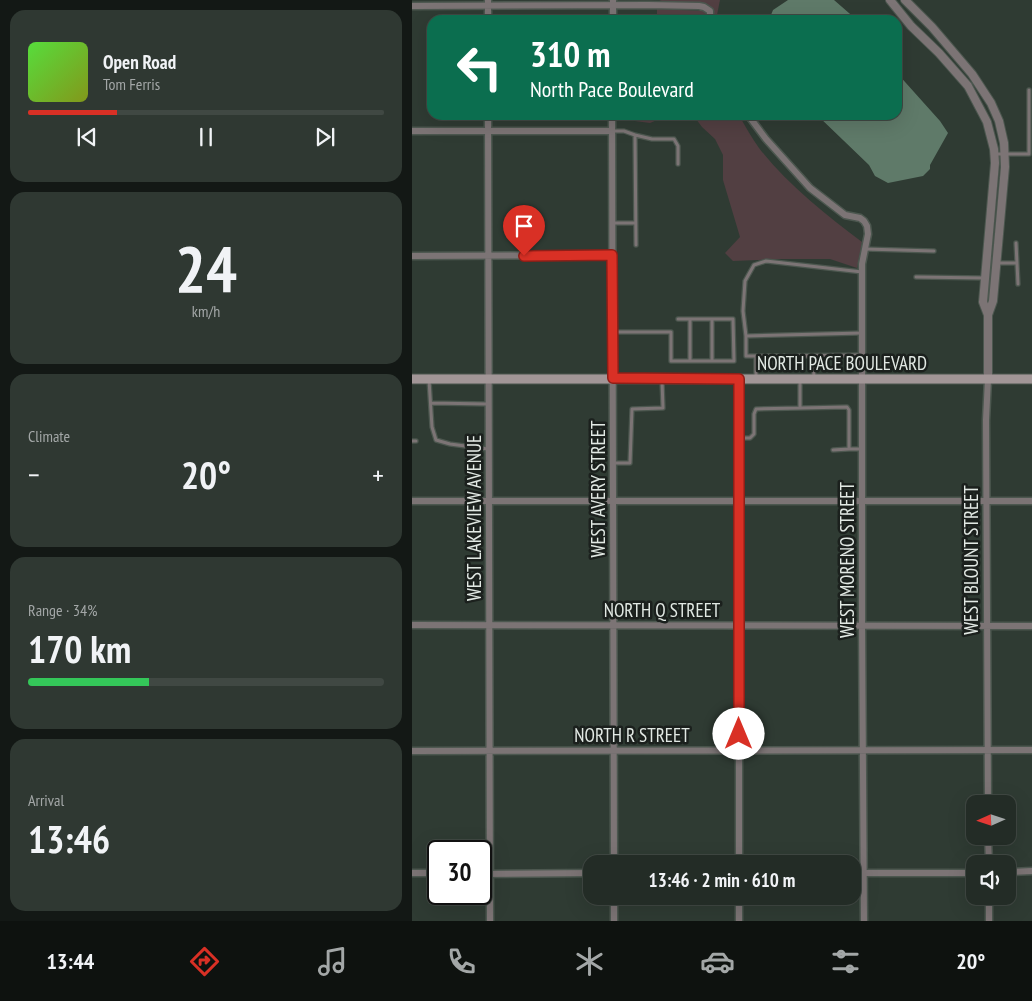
<!DOCTYPE html>
<html lang="en">
<head>
<meta charset="utf-8">
<style>
  :root { --surface:#232c26; --page:#2f3832; --text:#f1f3f6; --muted:#a3a7a7; --line:#404843; --accent:#d93025 }
  body { margin:0; font-family:"PT Sans Narrow",sans-serif; background:var(--page); color:var(--text); height:100vh; display:flex; flex-direction:column; font-size:19px; white-space:nowrap }
  * { box-sizing:border-box; margin:0 }
  p { font-size:16px; color:var(--muted) }
  .icon { flex:none; width:28px; height:28px; fill:none; stroke:currentColor; stroke-width:2; stroke-linecap:round; stroke-linejoin:round }
  .map { position:relative; flex:1; overflow:hidden }
  .side { display:flex; flex-direction:column; gap:10px; padding:10px; background:#131815; width:412px }
  .side>* { flex:none }
  .hud { position:absolute; left:15px; top:15px; width:475px; height:105px; border-radius:15px; box-shadow:0 5px 20px #0002,0 0 0 1px var(--line); background:#0b6e4f; color:#fff; overflow:hidden }
  .needle { width:32px; rotate:267deg }
  .buttons { position:absolute; left:554px; top:795px; display:grid; gap:10px }
  .buttons a { display:grid; place-items:center; width:50px; height:50px; border-radius:10px; background:var(--surface); box-shadow:0 5px 20px #0002,0 0 0 1px var(--line); font-size:25px }
  .speed { position:absolute; left:15px; top:840px; display:flex; gap:10px; font-size:25px; font-weight:700; text-align:center }
  .speed>* { display:grid; place-content:center; width:65px; height:65px; border-radius:50%; background:var(--surface); box-shadow:0 5px 20px #0002,0 0 0 1px var(--line); line-height:1 }
  .speed .limit { border:2px solid #111; border-radius:8px; background:#fff; color:#111 }
  .pin { position:absolute; display:grid; place-items:center; width:42px; height:42px; color:#fff; margin:-51px -21px; border-radius:50% 50% 50% 0; rotate:-45deg; box-shadow:0 0 5px #0007 }
  .pin .icon { rotate:45deg }
  .me { position:absolute; width:55px; margin:-28px; rotate:0deg; stroke-linejoin:round; filter:drop-shadow(0 0 4px #0008) }
  .turn { display:flex; align-items:center; gap:18px; height:105px; padding:0 20px; font-size:22px }
  .turn .icon { width:65px; height:65px; stroke-width:2.5 }
  .turn b { display:block; font-size:35px; line-height:42px }
  .big { font-size:38px; font-weight:700; line-height:1.1 }
  .side .widget { flex:1; display:flex; flex-direction:column; justify-content:center; gap:8px; min-width:0; padding:0 18px; border-radius:15px; background:var(--page) }
  .side .dial { align-items:center; gap:0 }
  .dial b { font-size:65px; line-height:1 }
  .song { display:flex; align-items:center; gap:15px }
  .cover { width:60px; height:60px; border-radius:8px; background:linear-gradient(135deg,hsl(110 70% 55%),hsl(70 70% 35%)) }
  .played { height:5px; border-radius:2px; background:linear-gradient(90deg,var(--accent) 25%,var(--line) 25%) }
  .keys { display:flex; justify-content:space-around; direction:ltr }
  .heat { display:flex; justify-content:space-between; align-items:center; font-size:28px; direction:ltr }
  .charge { height:8px; border-radius:4px; background:linear-gradient(90deg,#34c759 34%,var(--line) 0) }
  .trip { position:absolute; left:171px; top:855px; width:278px; height:50px; border-radius:15px; background:var(--surface); box-shadow:0 5px 20px #0002,0 0 0 1px var(--line); font-weight:700; line-height:50px; text-align:center }
  .dock { display:flex; height:80px; justify-content:space-around; align-items:center; background:#0e120f; color:var(--muted) }
  .dock .icon { width:35px; height:35px }
  .dock .active { color:var(--accent) }
  .dock b { font-size:22px; color:var(--text) }
  main { display:flex; flex:1; min-height:0 }
  .map>svg:first-child { display:block }
  .green { fill:#523f42 }
  .water { fill:#5f7a69 }
  .lines { fill:none; stroke-linecap:round; stroke-linejoin:round }
  .service-casing { stroke:#4c574f; stroke-width:5.5 }
  .minor-casing { stroke:#4c574f; stroke-width:9 }
  .tertiary-casing { stroke:#4c574f; stroke-width:10 }
  .secondary-casing { stroke:#4c574f; stroke-width:11 }
  .service { stroke:#7c7475; stroke-width:3 }
  .minor { stroke:#7c7475; stroke-width:6 }
  .tertiary { stroke:#7c7475; stroke-width:8 }
  .secondary { stroke:#a29697; stroke-width:9 }
  .route-casing { stroke:#8d1f18; stroke-width:12 }
  .route { stroke:#d93025; stroke-width:9 }
  .labels { text-anchor:middle; stroke-width:5; stroke-linejoin:round; paint-order:stroke }
  .street-label { font-size:19px; fill:#e2e9e4; stroke:#1b201d }
</style>
</head>
<body>
<main>
<section class="side">
<div class="widget">
<div class="song"><i class="cover"></i><div><b>Open Road</b><p>Tom Ferris</p></div></div>
<div class="played"></div>
<div class="keys"><svg class="icon" aria-label="previous" viewBox="0 0 24 24"><path d="M18 5L8 12l10 7zM5 5v14"/></svg><svg class="icon" aria-label="pause" viewBox="0 0 24 24"><path d="M8 5v14M16 5v14"/></svg><svg class="icon" aria-label="next" viewBox="0 0 24 24"><path d="M6 5l10 7-10 7zM19 5v14"/></svg></div>
</div>
<div class="widget dial"><b>24</b><p>km/h</p></div>
<div class="widget"><p>Climate</p>
<div class="heat"><a>−</a><b class="big">20°</b><a>+</a></div>
</div>
<div class="widget"><p>Range · 34%</p><b class="big">170 km</b><div class="charge"></div></div>
<div class="widget"><p>Arrival</p><b class="big">13:46</b></div>
</section>
<div class="map">
<svg width="620" height="921" viewBox="0 0 620 921">
  <rect width="100%" height="100%" fill="#2f3b33"/>
  <!-- green -->
  <path class="green" d="M247 0H308L304 20C302 0 264 7 247 0Z
    M245 9 292 11 295 15 294 20H245Z
    M214 115H257L238 123 215 120Z
    M281 115H327C333 126 340 138 347 148 375 184 414 215 450 242L445 268 418 259H369L321 261 313 253 328 237 311 180V155L303 139 290 127Z"/>
  <!-- water -->
  <path class="water" d="M376 0H422L445 20H357L361 10Z
    M485 73 528 121 536 133 518 165V169L511 176 476 183 463 176 457 165 405 115H485Z"/>
  <g class="lines">
    <!-- service casing -->
    <g class="service-casing">
      <path id="service" d="M200 131H212L223 135 224 245
        M223 135 240 139H262L266 146V164
        M583 154H617V90
        M201 223H223
        M604 243 606 284
        M453 249 522 251
        M585 263H605
        M504 277 572 278
        M278 319V361
        M300 319V361
        M201 332H259V361H322L321 319H266
        M334 336 331 311 333 281 342 265 354 261 450 272
        M344 356H334V336L450 333
        M401 356 402 378
        M344 378V356L451 355
        M17 380 20 427 24 440 38 444 76 449
        M19 403 75 404
        M388 408 435 407 437 410V449H450
        M328 438H338L342 434V414L344 409 388 408V379
        M0 441H4
        M421 450 437 449
        M202 463H218L220 409 251 408 250 381"/>
    </g>
    <!-- minor casing -->
    <g class="minor-casing">
      <path id="minor" d="M0 6 236 5 287 6 292 7 298 11V20
        M76 20V0
        M201 20V0
        M76 115 78 921
        M200 115 202 864
        M336 115 354 139 398 188 433 215 448 218 452 221 455 226 456 234 450 264V625L452 921
        M0 131H200
        M0 256 200 255
        M327 379V864
        M576 379 574 420 576 804
        M0 501H620
        M0 625 620 626
        M0 751 620 750
        M576 836 577 864
        M595 872 620 871
        M0 873H26
        M440 873H562
        M69 874 180 873
        M202 896V921
        M327 896V921
        M577 921V896"/>
    </g>
    <!-- tertiary casing -->
    <g class="tertiary-casing">
      <path id="tertiary" d="M478 0 499 26 527 53 556 86 575 122 582 149 583 163 571 302 576 315V379
        M493 0 520 27 560 74 579 103 587 121 592 143 593 167 581 301 576 315"/>
    </g>
    <!-- secondary casing -->
    <g class="secondary-casing">
      <path id="secondary" d="M0 379H620"/>
    </g>
    <!-- service -->
    <use href="#service" class="service"/>
    <!-- minor -->
    <use href="#minor" class="minor"/>
    <!-- tertiary -->
    <use href="#tertiary" class="tertiary"/>
    <!-- secondary -->
    <use href="#secondary" class="secondary"/>
  </g>
  <g class="lines">
    <!-- route casing -->
    <g class="route-casing">
      <path id="route" d="M112 256 200 255 201 378 327 379V734"/>
    </g>
    <!-- route -->
    <use href="#route" class="route"/>
  </g>
  <g class="labels">
    <!-- street labels -->
    <g class="street-label">
      <text x="430" y="370">NORTH PACE BOULEVARD</text>
      <text transform="translate(186 489) rotate(-90)" y="7">WEST AVERY STREET</text>
      <text transform="translate(62 518) rotate(-90)" y="7">WEST LAKEVIEW AVENUE</text>
      <text transform="translate(435 560) rotate(-90)" y="7">WEST MORENO STREET</text>
      <text transform="translate(559 560) rotate(-90)" y="7">WEST BLOUNT STREET</text>
      <text x="250" y="617">NORTH Q STREET</text>
      <text x="220" y="742">NORTH R STREET</text>
    </g>
  </g>
</svg>
<div class="buttons">
<a><svg class="needle" viewBox="-14 -14 28 28"><path d="M0-13l5 13h-10z" fill="#e53935"/><path d="M0 13l5-13h-10z" fill="#a3a7a7"/></svg></a>
<a><svg class="icon" aria-label="sound" viewBox="0 0 24 24"><path d="M4 9h4l5-4v14l-5-4H4zM17 9q2 3 0 6"/></svg></a>
</div>
<div class="speed"><div class="limit">30</div></div>
<div class="pin" style="left:112px;top:256px;background:#d93025"><svg class="icon" aria-label="arrive" viewBox="0 0 24 24"><path d="M6 21V4h12l-3 4 3 4H6"/></svg></div>
<svg class="me" style="left:327px;top:734px" viewBox="-20 -20 40 40"><circle r="19" fill="#fff"/><path d="M0-13L10 11 0 6-10 11z" fill="#d93025"/></svg>
<div class="trip">13:46 · 2 min · 610 m</div>
<div class="hud">
<div class="turn"><svg class="icon" aria-label="left" viewBox="0 0 24 24"><path d="M17 20v-9H6M10 6l-5 5 5 5"/></svg><div><b>310 m</b>North Pace Boulevard</div></div>
</div>
</div>
</main>
<nav class="dock">
<b>13:44</b>
<svg class="icon active" aria-label="directions" viewBox="0 0 24 24"><path d="M12 3l9 9-9 9-9-9zM9 14v-3h6M13 9l2 2-2 2"/></svg>
<svg class="icon" aria-label="music" viewBox="0 0 24 24"><path d="M9 18V5l10-2v13"/><circle cx="6" cy="18" r="3"/><circle cx="16" cy="16" r="3"/></svg>
<svg class="icon" aria-label="phone" viewBox="0 0 24 24"><path d="M5 4h4l2 5-3 2q2 4 5 5l2-3 5 2v4C11 20 4 13 5 4z"/></svg>
<svg class="icon" aria-label="climate" viewBox="0 0 24 24"><path d="M12 3v18M4 7l16 10M4 17L20 7"/></svg>
<svg class="icon" aria-label="car" viewBox="0 0 24 24"><path d="M5 17H2v-5l4-1 3-4h7l3 4 3 1v5h-3M9 17h6M6 11h13"/><circle cx="7" cy="17" r="2"/><circle cx="17" cy="17" r="2"/></svg>
<svg class="icon" aria-label="filters" viewBox="0 0 24 24"><path d="M4 7h16M4 17h16"/><circle cx="9" cy="7" r="2"/><circle cx="15" cy="17" r="2"/></svg>
<b>20°</b>
</nav>
</body>
</html>
